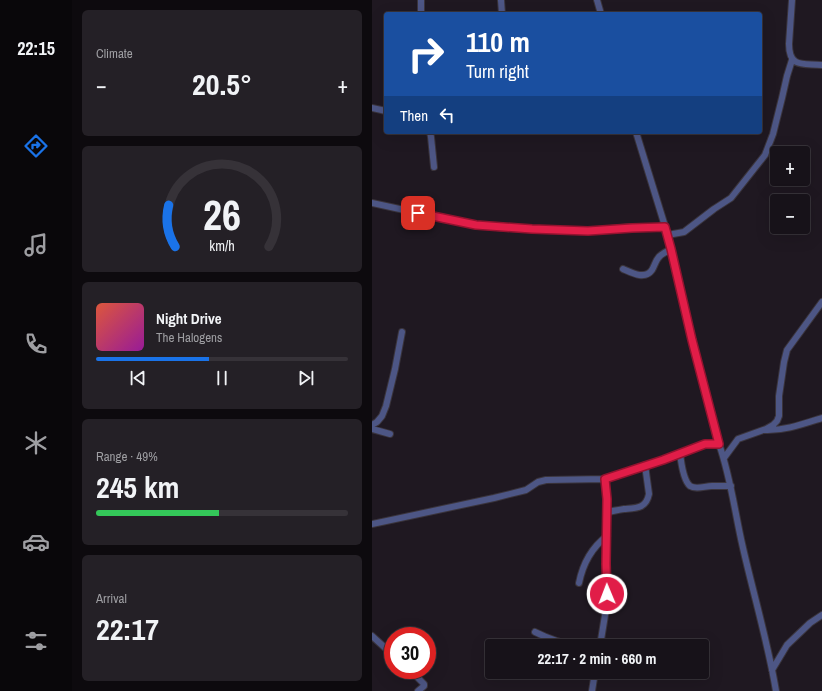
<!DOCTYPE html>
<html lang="en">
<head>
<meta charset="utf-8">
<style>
  :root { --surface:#171219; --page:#242026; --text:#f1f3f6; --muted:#9e9ea2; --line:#363238; --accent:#1a73e8 }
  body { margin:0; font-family:"Archivo Narrow",sans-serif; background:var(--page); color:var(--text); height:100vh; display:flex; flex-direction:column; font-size:15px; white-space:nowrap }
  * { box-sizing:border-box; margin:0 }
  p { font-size:13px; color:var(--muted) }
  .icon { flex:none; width:22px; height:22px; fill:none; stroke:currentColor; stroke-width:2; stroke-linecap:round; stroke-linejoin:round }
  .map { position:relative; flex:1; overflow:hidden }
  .sheet { display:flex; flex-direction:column; gap:10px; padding:10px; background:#0d0a0e; width:300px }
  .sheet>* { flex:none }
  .top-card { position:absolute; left:12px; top:12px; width:378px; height:122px; border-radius:4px; box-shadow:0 4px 16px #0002,0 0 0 1px var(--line); background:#1a4fa0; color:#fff; overflow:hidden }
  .tools { position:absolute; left:398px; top:146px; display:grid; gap:8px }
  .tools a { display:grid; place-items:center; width:40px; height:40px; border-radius:4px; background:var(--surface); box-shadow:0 4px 16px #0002,0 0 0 1px var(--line); font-size:20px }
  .speed { position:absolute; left:12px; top:627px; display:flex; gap:8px; font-size:20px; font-weight:700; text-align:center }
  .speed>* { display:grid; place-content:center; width:52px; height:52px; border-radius:50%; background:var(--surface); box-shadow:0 4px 16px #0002,0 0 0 1px var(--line); line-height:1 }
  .speed .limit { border:6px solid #d22; background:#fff; color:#111 }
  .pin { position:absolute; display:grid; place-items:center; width:34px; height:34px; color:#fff; margin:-17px; border-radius:8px; box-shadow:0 2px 6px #0006 }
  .me { position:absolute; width:44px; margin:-22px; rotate:359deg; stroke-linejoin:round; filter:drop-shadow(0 0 3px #0008) }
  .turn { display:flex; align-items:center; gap:14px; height:84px; padding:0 16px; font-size:18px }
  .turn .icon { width:52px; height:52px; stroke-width:2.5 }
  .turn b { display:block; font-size:28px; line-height:34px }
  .then { display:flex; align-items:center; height:38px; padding:0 16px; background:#0003; gap:8px; font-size:15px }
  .big { font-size:30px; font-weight:800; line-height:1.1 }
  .sheet .widget { flex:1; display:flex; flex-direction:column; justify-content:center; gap:6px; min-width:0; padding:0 14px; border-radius:6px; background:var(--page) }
  .sheet .dial { align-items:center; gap:0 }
  .dial svg { height:104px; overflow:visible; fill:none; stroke:var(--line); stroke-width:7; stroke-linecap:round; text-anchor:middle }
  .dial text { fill:var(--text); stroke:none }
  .song { display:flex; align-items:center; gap:12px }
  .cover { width:48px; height:48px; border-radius:6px; background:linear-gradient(135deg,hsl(10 70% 55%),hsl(300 70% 35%)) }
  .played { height:4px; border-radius:2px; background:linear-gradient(90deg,var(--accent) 45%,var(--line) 45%) }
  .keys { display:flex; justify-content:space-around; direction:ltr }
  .heat { display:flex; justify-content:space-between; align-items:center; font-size:22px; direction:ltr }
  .charge { height:6px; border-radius:3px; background:linear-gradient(90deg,#34c759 49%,var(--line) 0) }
  .trip { position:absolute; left:113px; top:639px; width:224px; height:40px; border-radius:4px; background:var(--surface); box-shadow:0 4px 16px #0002,0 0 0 1px var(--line); font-weight:800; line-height:40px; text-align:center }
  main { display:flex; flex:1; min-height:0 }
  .menu { display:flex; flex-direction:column; width:72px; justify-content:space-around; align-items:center; background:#09070a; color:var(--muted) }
  .menu .icon { width:28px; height:28px }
  .menu .on { color:var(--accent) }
  .menu b { font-size:18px; color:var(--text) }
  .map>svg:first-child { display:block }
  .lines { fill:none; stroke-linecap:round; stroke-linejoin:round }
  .street-casing { stroke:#3a343c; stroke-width:8 }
  .street { stroke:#4d5685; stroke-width:6 }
  .route-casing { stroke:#92132f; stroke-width:10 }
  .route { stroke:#e11d48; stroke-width:7 }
</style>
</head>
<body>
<main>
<nav class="menu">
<b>22:15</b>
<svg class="icon on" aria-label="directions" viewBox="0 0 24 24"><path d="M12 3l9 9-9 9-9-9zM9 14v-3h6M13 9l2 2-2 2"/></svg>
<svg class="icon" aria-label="music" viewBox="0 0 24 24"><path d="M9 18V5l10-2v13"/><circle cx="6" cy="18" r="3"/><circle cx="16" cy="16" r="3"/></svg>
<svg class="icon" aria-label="phone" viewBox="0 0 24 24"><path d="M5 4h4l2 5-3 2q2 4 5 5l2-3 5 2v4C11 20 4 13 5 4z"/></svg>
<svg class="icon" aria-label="climate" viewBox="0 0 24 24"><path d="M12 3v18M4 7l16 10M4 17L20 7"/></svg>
<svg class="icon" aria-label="car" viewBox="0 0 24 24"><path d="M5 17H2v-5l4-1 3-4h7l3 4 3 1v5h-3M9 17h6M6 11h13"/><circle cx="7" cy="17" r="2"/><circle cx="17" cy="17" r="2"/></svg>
<svg class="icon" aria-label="filters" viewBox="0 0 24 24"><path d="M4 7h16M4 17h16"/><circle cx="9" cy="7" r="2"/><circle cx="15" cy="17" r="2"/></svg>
</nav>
<section class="sheet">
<div class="widget"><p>Climate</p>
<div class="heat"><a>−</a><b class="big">20.5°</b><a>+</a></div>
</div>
<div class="widget dial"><svg viewBox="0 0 100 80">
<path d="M14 69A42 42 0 1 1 86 69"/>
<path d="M14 69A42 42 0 0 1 9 37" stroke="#1a73e8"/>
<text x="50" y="56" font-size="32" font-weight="700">26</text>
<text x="50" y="72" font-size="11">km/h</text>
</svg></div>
<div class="widget">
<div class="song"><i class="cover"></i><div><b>Night Drive</b><p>The Halogens</p></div></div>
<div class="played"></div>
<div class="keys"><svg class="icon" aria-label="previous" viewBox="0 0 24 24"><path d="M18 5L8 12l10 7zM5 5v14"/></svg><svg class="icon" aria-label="pause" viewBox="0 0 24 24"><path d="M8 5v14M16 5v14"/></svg><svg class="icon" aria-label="next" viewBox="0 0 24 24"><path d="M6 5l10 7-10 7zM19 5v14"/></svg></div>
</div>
<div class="widget"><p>Range · 49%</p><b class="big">245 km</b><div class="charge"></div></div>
<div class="widget"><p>Arrival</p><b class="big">22:17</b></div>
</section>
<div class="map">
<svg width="450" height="691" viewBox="0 0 450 691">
  <rect width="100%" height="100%" fill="#1f1821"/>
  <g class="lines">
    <!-- street casing -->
    <g class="street-casing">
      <path id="street" d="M129 0 130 14
        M225 0 229 14
        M420 0 417 44C417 69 432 63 450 65
        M49 14V0
        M0 108 14 111
        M58 132 59 137 62 167
        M264 132 296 236 320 340 347 444C359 478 363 514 371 548 382 596 396 643 404 691
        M0 203 46 213 104 225 134 228 216 231 260 227H293
        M296 236 301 234 312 232 342 209 359 198 393 155 401 134 410 98 415 76 420 60
        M251 269C260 273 273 280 280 270 283 265 284 259 288 256 291 253 296 251 299 249
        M0 425 5 422 10 416 14 406 23 369 30 332
        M0 429 18 434
        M392 430C412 431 431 424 450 418
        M308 453C309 462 311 480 318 486 324 490 333 486 340 486 346 486 352 486 359 486
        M352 458 366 439 394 429 401 425 405 421 407 416V396L412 362 415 350 450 302
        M235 512C241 511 246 510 252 509 264 508 274 509 277 494L273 465
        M0 524 122 498 154 490 166 482 174 480 233 479 291 460 333 444H347
        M207 583C211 563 219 548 235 536
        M163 632C177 639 191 644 206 646
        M0 636 21 655
        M208 646 228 642
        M228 646 235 603V586L234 564 235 499 233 479
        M38 670 52 684V686L46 691
        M400 670 415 645 438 623 450 615
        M220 691 223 672"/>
    </g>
    <!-- street -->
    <use href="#street" class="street"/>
  </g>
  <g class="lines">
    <!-- route casing -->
    <g class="route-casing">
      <path id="route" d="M46 213 104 225 160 229 216 231 260 228 293 227 299 249 320 340 347 444H333L291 460 233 479 235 499 234 564 235 594"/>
    </g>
    <!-- route -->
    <use href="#route" class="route"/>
  </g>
</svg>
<div class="tools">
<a>+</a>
<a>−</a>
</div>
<div class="speed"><div class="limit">30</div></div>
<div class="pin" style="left:46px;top:213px;background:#d93025"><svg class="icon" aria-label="arrive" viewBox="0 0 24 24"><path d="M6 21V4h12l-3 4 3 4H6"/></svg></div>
<svg class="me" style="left:235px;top:594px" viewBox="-20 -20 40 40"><circle r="17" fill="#e11d48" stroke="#fff" stroke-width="3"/><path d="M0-11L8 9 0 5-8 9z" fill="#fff"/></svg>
<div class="trip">22:17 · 2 min · 660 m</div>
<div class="top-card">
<div class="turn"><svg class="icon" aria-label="right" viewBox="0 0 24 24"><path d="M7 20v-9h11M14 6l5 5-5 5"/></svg><div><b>110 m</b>Turn right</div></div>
<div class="then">Then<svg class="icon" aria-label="left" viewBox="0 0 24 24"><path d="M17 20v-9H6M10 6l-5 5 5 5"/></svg></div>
</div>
</div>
</main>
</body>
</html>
